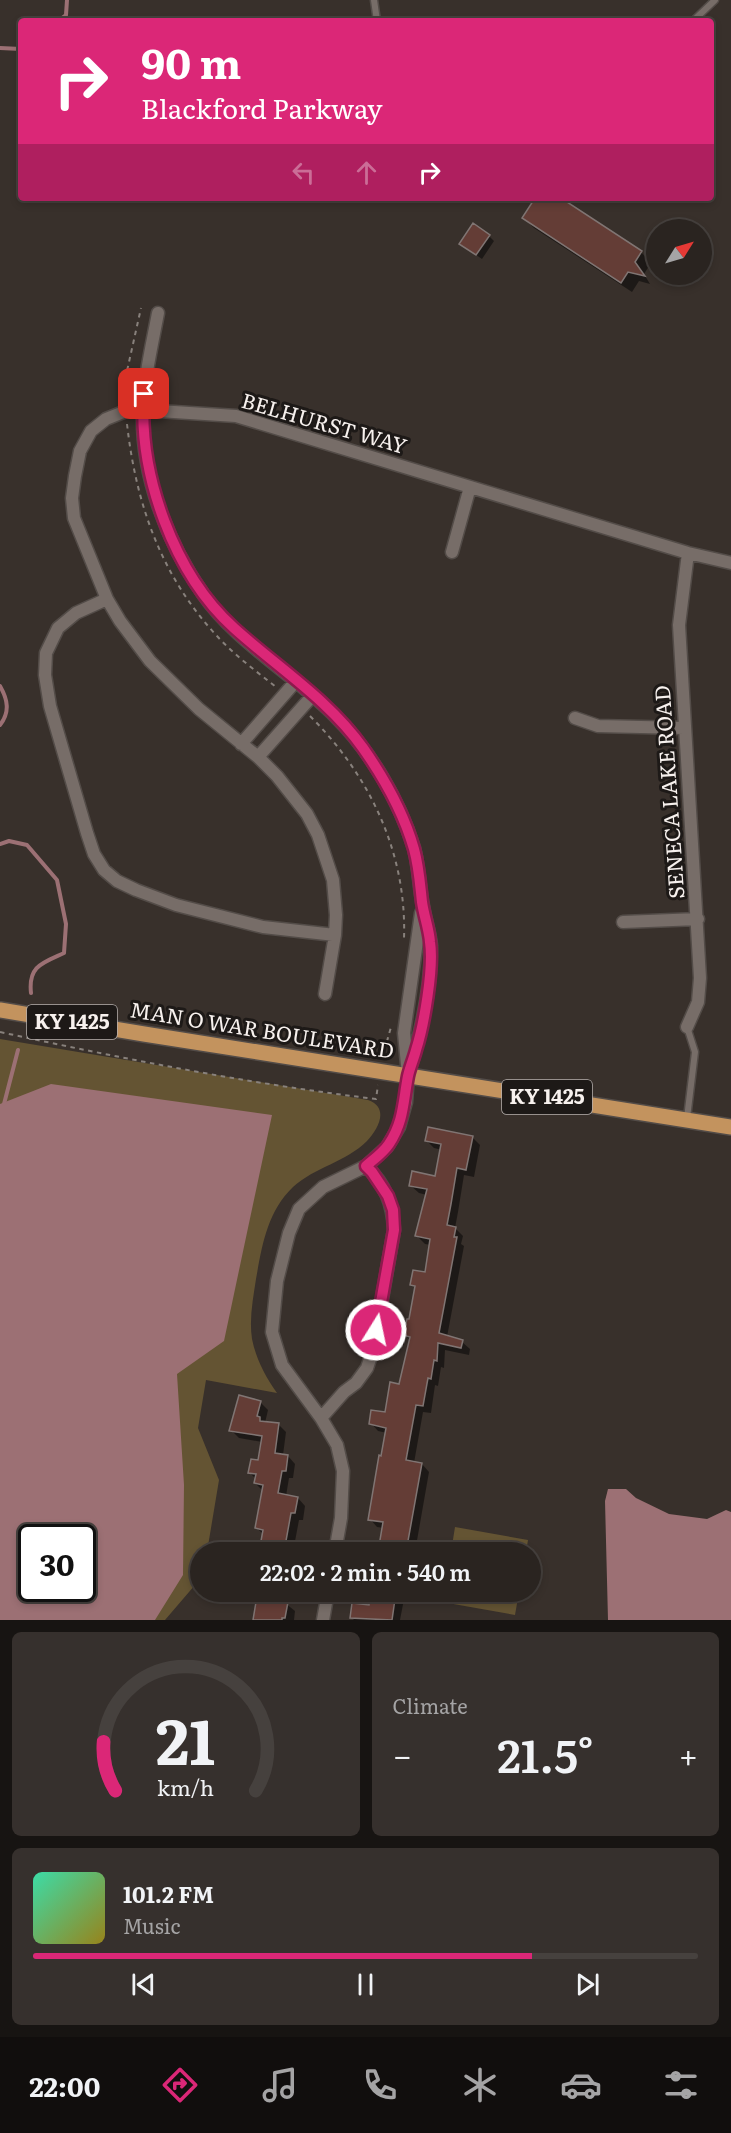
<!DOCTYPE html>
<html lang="en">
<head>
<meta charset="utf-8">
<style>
  :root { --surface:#2a2420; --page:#36302d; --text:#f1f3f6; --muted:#a5a4a5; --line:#46413e; --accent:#db2777 }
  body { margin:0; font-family:Literata,serif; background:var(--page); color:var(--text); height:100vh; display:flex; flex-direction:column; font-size:22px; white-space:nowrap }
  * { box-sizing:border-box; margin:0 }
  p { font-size:20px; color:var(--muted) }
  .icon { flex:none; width:33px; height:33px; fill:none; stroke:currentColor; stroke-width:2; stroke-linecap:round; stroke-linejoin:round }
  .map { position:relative; height:1620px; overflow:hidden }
  .details { display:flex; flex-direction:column; gap:12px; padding:12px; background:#171412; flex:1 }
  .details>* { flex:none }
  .guide { position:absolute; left:18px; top:18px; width:696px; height:183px; border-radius:6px; box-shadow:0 3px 9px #0003,0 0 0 2px var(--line); background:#db2777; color:#fff; overflow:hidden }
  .needle { width:39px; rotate:53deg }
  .tools { position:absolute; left:646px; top:219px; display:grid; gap:12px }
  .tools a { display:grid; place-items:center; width:66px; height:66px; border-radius:50%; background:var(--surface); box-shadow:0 3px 9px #0003,0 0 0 2px var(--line); font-size:30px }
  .speed { position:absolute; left:18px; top:1524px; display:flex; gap:12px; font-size:30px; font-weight:700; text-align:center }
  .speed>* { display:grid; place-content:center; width:78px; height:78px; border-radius:50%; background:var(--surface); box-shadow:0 3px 9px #0003,0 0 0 2px var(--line); line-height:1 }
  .speed .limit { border:3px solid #111; border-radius:9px; background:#fff; color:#111 }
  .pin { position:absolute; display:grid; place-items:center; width:51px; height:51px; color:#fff; margin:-26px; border-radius:12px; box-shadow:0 3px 9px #0006 }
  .me { position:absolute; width:66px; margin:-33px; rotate:10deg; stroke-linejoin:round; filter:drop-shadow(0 0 4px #0008) }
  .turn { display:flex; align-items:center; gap:21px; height:126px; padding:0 24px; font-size:27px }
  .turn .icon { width:78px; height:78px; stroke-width:2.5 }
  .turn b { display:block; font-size:42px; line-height:51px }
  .lanes { display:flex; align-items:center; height:57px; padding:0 24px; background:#0003; justify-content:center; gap:30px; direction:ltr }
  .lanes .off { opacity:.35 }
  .big { font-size:45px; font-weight:600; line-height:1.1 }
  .details .card { flex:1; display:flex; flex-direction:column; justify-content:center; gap:9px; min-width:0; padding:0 21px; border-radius:9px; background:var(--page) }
  .details .dial { align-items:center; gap:0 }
  .dial svg { height:156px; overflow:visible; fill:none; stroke:var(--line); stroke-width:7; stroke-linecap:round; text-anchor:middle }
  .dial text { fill:var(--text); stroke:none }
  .song { display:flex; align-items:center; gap:18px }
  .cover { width:72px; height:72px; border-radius:9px; background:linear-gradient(135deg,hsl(160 70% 55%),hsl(50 70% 35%)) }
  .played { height:6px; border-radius:3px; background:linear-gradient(90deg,var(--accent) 75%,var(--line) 75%) }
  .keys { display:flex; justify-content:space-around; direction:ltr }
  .heat { display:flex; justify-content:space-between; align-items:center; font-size:33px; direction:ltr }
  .details .tiles { flex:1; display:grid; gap:12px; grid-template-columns:1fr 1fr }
  .card:last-child { grid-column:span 2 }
  .trip { position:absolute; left:190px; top:1542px; width:351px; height:60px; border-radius:30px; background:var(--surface); box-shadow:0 3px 9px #0003,0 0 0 2px var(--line); font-weight:600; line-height:60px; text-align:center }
  .menu { display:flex; height:96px; justify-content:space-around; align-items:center; background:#110e0d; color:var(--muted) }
  .menu .icon { width:42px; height:42px }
  .menu .on { color:var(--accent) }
  .menu b { font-size:27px; color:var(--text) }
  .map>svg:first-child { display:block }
  .green { fill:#645433; fill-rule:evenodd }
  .water { fill:#9c7074; fill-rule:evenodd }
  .shadow { fill:#0007 }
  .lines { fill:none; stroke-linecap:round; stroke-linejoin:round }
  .stream { stroke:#9c7074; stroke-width:4 }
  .building { fill:#643d36; stroke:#807573; stroke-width:1.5 }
  .lane-casing { stroke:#534c48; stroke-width:9 }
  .street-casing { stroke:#534c48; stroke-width:15 }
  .primary-casing { stroke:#534c48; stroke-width:18 }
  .path { stroke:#88817c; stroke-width:2; stroke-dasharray:4.5 4.5; stroke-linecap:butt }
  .lane { stroke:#776d68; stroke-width:6 }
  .street { stroke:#776d68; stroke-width:12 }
  .primary { stroke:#c3935e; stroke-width:15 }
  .route-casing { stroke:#8e194d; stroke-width:15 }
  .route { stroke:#db2777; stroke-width:10 }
  .labels { text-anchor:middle; stroke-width:6; stroke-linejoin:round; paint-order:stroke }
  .shield { fill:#1d1917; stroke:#b6b0ae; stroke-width:1.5 }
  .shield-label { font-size:20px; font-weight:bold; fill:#f7f1ee }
  .street-label { font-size:21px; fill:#f7f1ee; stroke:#1d1917 }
</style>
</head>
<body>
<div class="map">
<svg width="731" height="1620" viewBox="0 0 731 1620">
  <rect width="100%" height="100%" fill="#38302b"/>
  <!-- green -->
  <path class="green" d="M0 1039 368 1100C390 1108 378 1129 367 1141 346 1162 315 1167 293 1187 267 1212 262 1246 256 1279 253 1299 249 1319 252 1339 256 1359 265 1376 277 1393L206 1380 198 1428 219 1480 207 1552H201V1578L165 1620H0ZM32 1538H82V1588H32Z
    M455 1527 528 1540 526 1552H451Z
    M444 1592H519L515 1615 442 1602Z"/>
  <!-- water -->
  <path class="water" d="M51 1084 272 1115 224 1341 177 1374 184 1485 183 1575 155 1620H0V1104ZM32 1538H82V1588H32Z
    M608 1489H626L636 1498 669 1514 707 1519 726 1510 731 1512V1620H608L605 1501Z"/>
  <!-- shadow -->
  <path class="shadow" d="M537 198H558L641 252 651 263 644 274 650 284 639 281 632 292 534 228 524 218Z
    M489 236 494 241 482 259 466 248Z
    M472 1137 480 1145 474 1177 464 1175 458 1212 455 1228 463 1236 461 1244 464 1246 447 1337 462 1342 470 1349 469 1355 445 1350 444 1368 441 1367 438 1386 435 1385 431 1413 423 1412 414 1463 422 1464 429 1472 415 1552H379L384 1528 377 1527 370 1519 387 1433 378 1431 371 1423 386 1414 400 1386 410 1340 405 1335 410 1321 416 1288 412 1284 426 1274 431 1245 425 1244 417 1236 427 1195 419 1193 411 1186 436 1177 442 1150 434 1148 427 1141Z
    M260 1402 268 1410 265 1423 279 1425 286 1432 283 1455 288 1456 295 1464 293 1478H289L286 1496 298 1498 305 1506 303 1520H299L293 1552H261L264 1535 257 1528 263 1491 255 1483 256 1479 250 1473 259 1462 262 1442 239 1438 231 1430Z
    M260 1592H287L285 1603 295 1611 294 1620H255Z
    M372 1592H411L410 1595 405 1594 400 1620H354L352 1618 370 1607Z"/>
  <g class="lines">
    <!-- stream -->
    <path class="stream" d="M58 21 66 15 67 0
      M0 48 21 49
      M0 686C8 700 10 712 0 725
      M0 844 9 841 27 845 57 880 66 924 64 953C42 963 28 966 31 993
      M4 1104 18 1050"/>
  </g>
  <!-- building -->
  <path class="building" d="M535 198H561L642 251 635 262 645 276 628 272 621 283 522 218Z
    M473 223 490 235 476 255 459 244Z
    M428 1127 473 1136 466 1170 457 1168 451 1204 447 1225 456 1227 454 1237H457L439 1333 463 1340 461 1348 438 1343 437 1361 434 1360 431 1379 428 1378 423 1406 416 1405 406 1460 422 1463 406 1552H378L383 1522 368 1520 379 1455 381 1456 386 1428 369 1424 371 1410 385 1412 390 1382 399 1384 410 1337 403 1335 407 1319H409L415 1286 410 1285 413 1270 425 1272 430 1239 415 1236 427 1189 409 1186 412 1171 435 1176 441 1144 425 1141Z
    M239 1395 261 1401 257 1416 260 1417V1421L279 1423 275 1453 288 1455 286 1471H282L278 1493 298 1497 295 1513H291L284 1552H259L263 1530 255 1528 263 1485 254 1483 256 1474 248 1473 251 1459 258 1460 262 1436 229 1431Z
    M371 1592H396L392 1620 350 1618 352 1603 369 1605Z
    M257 1596 288 1602 285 1618H282V1620H253Z"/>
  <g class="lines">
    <!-- lane casing -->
    <g class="lane-casing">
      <path id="lane" d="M374 0 377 21
        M693 21 715 0
        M687 1118 695 1052 687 1027"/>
    </g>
    <!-- street casing -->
    <g class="street-casing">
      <path id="street" d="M158 313C152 345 144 378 143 411 141 475 167 542 203 594 234 640 296 676 336 717 371 752 399 800 414 848 419 867 419 887 423 906 425 919 430 933 431 946 431 990 421 1034 408 1075
        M452 552 470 487
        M107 599 76 613 58 628 46 653 45 675 50 706 87 833 94 854 104 870 117 881 136 890 176 905 263 927 335 935
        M575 718 598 726 684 728
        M241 744 296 681
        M258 757 313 695
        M623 922 698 919
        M325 994 335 935 336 915 333 880 318 835 307 814 277 776 258 757 199 709 150 661 120 621 107 599 74 518 72 498 75 476 80 451 91 431 106 419 126 411 143 410 236 416 688 553 731 563
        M687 1027 698 1002 700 978 679 625 688 553
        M321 1418 344 1392 356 1383 367 1368 373 1350 394 1230C393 1204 385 1184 366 1166
        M335 1552 341 1518 343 1471 337 1445 321 1418 282 1365 272 1332 277 1281 289 1233 299 1209 323 1187 366 1166 387 1147 399 1127 406 1102 408 1075 404 1033 421 913
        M323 1620 328 1592"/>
    </g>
    <!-- primary casing -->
    <g class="primary-casing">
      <path id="primary" d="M0 1010 144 1034 731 1127"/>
    </g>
    <!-- path -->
    <path class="path" d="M126 397 125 380 141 308
      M127 424C136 504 161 576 217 636 234 655 256 671 276 687
      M310 716C370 776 407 853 404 939
      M0 1032C125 1059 250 1084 376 1099L378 1085
      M382 1059 391 1027"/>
    <!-- lane -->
    <use href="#lane" class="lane"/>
    <!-- street -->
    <use href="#street" class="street"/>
    <!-- primary -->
    <use href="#primary" class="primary"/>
  </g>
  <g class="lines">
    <!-- route casing -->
    <g class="route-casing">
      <path id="route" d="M144 394C138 474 174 574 234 628 277 667 329 700 363 748 384 778 404 814 414 849 419 867 420 884 422 902 424 916 429 929 430 942 434 968 424 1025 416 1050 414 1058 410 1067 408 1076 403 1102 404 1121 389 1144 383 1153 373 1160 366 1166L372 1172 388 1196 393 1210 394 1230 376 1330"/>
    </g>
    <!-- route -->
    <use href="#route" class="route"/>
  </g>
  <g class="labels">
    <!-- shield labels -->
    <g class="shield">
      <rect x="27" y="1005" width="90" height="34" rx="4.5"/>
      <rect x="502" y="1080" width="90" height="34" rx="4.5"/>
    </g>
    <g class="shield-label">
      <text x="72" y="1029">KY 1425</text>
      <text x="547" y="1104">KY 1425</text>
    </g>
    <!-- street labels -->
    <g class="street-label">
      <text transform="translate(324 424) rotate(16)" y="7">BELHURST WAY</text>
      <text transform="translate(670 792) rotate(-94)" y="7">SENECA LAKE ROAD</text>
      <text transform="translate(262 1031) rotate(9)" y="7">MAN O WAR BOULEVARD</text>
    </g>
  </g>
</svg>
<div class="tools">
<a><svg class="needle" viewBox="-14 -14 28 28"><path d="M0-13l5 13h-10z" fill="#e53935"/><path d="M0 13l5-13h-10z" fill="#a5a4a5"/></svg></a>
</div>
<div class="speed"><div class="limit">30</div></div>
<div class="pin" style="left:144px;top:394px;background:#d93025"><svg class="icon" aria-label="arrive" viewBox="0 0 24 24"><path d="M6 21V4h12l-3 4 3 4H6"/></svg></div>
<svg class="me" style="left:376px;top:1330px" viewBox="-20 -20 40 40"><circle r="17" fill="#db2777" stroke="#fff" stroke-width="3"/><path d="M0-11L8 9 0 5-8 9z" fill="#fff"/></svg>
<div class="trip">22:02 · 2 min · 540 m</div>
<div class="guide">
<div class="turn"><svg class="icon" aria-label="right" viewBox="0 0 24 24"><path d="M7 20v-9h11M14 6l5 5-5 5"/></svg><div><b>90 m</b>Blackford Parkway</div></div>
<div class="lanes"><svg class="icon off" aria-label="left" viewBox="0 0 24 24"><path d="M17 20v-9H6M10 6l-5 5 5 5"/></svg><svg class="icon off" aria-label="ahead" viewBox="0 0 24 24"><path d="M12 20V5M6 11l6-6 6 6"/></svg><svg class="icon" aria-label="right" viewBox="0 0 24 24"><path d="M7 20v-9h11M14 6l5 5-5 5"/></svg></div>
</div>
</div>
<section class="details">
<div class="tiles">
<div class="card dial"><svg viewBox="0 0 100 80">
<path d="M14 69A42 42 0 1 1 86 69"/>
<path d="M14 69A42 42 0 0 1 8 44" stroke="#db2777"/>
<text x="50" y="56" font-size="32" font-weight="700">21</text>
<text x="50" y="72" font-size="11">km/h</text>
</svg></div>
<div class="card"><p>Climate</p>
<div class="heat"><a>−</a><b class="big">21.5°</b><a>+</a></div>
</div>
<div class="card">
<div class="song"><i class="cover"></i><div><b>101.2 FM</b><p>Music</p></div></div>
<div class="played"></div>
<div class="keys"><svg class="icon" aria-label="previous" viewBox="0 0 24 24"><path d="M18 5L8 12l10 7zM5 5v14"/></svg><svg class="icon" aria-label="pause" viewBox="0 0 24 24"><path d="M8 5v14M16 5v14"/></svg><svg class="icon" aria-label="next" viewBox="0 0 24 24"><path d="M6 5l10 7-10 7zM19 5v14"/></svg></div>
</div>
</div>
</section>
<nav class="menu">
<b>22:00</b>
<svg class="icon on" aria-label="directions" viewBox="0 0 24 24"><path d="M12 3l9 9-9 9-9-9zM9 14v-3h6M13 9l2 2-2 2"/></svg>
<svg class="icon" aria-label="music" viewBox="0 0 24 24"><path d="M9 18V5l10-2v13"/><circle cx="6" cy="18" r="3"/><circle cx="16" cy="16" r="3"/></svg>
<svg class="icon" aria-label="phone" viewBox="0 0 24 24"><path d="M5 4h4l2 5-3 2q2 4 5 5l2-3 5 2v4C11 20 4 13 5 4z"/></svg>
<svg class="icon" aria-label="climate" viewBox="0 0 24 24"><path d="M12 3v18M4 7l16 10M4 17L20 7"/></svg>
<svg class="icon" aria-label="car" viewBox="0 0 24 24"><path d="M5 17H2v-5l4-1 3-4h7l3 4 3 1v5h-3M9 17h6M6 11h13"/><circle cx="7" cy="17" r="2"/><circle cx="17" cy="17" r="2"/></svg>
<svg class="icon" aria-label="filters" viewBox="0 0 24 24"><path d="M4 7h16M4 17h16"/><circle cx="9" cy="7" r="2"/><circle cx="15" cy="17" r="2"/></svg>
</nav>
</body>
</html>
